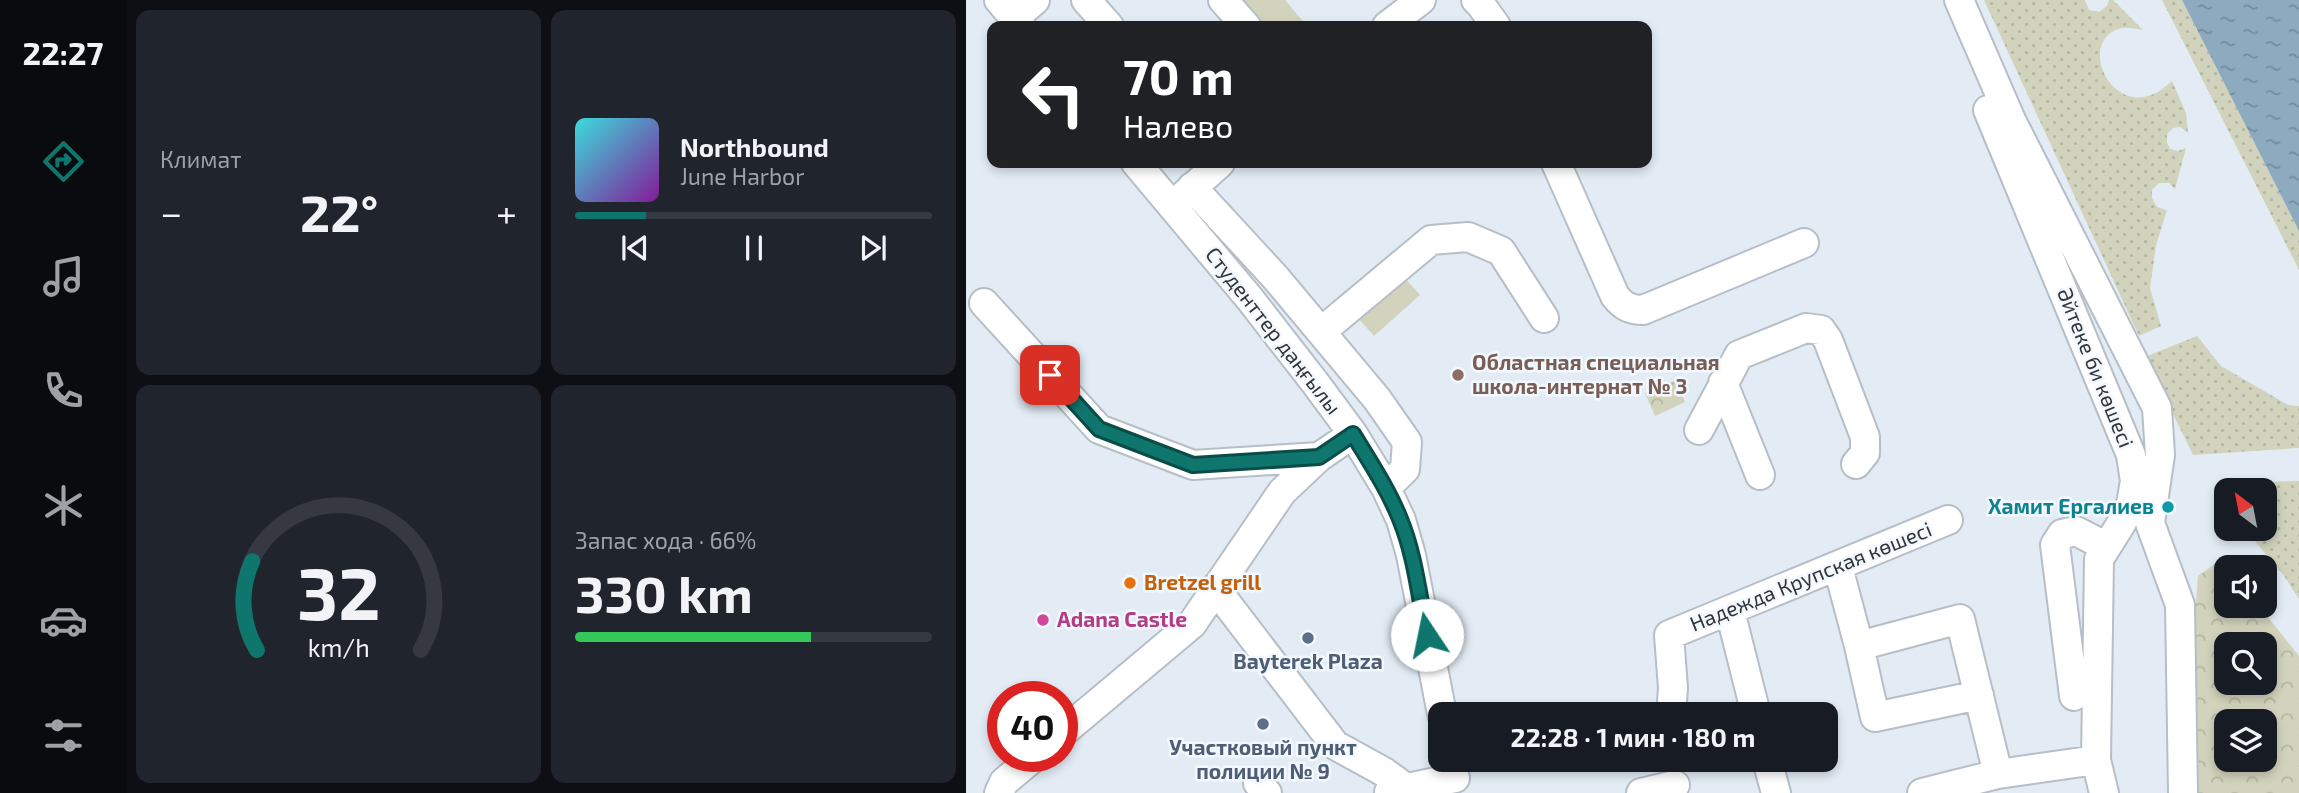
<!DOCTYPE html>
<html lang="ru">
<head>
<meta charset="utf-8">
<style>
  :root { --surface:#171b24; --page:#20242c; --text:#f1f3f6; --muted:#9ea1a6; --line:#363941; --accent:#0f766e }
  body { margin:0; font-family:"Exo 2",sans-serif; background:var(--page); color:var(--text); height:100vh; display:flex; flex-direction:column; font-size:26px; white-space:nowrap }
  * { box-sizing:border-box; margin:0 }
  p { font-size:23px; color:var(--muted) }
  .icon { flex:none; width:38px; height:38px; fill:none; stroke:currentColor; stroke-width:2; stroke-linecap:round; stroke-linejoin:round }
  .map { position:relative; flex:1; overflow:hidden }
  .side { display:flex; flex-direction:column; gap:10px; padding:10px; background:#0d0f14; width:840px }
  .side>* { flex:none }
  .guide { position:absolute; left:21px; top:21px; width:665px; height:147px; border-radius:14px; box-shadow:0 4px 10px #0003; background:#202124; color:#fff; overflow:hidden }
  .needle { width:46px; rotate:328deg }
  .buttons { position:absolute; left:1248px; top:478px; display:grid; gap:14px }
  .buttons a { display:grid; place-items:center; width:63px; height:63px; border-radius:14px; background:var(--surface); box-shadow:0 4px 10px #0003; font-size:35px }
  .speed { position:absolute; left:21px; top:681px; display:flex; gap:14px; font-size:35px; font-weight:700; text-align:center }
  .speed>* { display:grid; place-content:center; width:91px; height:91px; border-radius:50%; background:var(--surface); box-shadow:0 4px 10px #0003; line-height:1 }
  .speed .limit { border:10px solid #d22; background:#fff; color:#111 }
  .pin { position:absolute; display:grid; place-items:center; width:60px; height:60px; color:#fff; margin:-30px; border-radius:14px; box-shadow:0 4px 10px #0006 }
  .me { position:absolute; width:77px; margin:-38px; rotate:349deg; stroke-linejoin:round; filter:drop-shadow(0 0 5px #0008) }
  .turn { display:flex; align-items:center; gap:24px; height:147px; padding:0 21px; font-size:32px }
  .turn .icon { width:91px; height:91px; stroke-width:2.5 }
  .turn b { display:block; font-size:49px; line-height:60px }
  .big { font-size:52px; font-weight:700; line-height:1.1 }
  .side .tile { flex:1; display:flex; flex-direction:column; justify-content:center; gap:10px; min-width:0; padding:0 24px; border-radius:14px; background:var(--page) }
  .side .dial { align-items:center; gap:0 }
  .dial svg { height:182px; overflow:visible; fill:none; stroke:var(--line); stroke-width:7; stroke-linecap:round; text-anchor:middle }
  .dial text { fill:var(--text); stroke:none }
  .song { display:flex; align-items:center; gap:21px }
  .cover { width:84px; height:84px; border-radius:10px; background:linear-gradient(135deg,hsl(180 70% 55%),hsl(290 70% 35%)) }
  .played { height:7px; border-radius:4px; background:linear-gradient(90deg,var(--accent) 20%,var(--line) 20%) }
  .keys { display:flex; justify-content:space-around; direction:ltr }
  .heat { display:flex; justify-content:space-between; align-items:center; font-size:38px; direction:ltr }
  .charge { height:10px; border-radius:5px; background:linear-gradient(90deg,#34c759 66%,var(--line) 0) }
  .side .tiles { flex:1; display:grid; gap:10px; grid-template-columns:repeat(2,1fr) }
  .trip { position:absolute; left:462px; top:702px; width:410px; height:70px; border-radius:14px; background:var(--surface); box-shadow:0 4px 10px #0003; font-weight:700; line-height:70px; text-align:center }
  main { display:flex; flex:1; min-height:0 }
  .tab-bar { display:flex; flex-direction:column; width:126px; justify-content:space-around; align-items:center; background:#090b0e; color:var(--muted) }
  .tab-bar .icon { width:49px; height:49px }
  .tab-bar .selected { color:var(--accent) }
  .tab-bar b { font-size:32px; color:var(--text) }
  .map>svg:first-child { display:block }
  .grass { fill:url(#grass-dots) }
  .park { fill:url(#park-crowns); fill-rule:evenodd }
  .garden { fill:#d1d3bc }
  .water { fill:url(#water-ripples) }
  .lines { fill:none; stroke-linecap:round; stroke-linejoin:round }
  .minor-casing { stroke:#b6bec7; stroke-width:32 }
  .minor { stroke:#fff; stroke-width:28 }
  .route-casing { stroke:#0a4d48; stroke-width:18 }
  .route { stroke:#0f766e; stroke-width:12 }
  .education-dot { fill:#8d6e63; stroke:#f3f8fe; stroke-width:2.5 }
  .culture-dot { fill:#0f9aa8; stroke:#f3f8fe; stroke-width:2.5 }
  .food-dot { fill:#e8710a; stroke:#f3f8fe; stroke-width:2.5 }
  .hotel-dot { fill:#d1479c; stroke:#f3f8fe; stroke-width:2.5 }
  .service-dot { fill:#5c6f8a; stroke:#f3f8fe; stroke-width:2.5 }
  .labels { text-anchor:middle; stroke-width:5; stroke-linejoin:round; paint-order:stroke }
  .street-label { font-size:21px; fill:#313538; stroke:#f3f8fe }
  .education-label { font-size:21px; font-weight:bold; fill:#785e54; stroke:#f3f8fe; text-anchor:start }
  .culture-label { font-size:21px; font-weight:bold; fill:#0d838f; stroke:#f3f8fe; text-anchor:end }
  .food-label { font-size:21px; font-weight:bold; fill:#c56008; stroke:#f3f8fe; text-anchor:start }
  .hotel-label { font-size:21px; font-weight:bold; fill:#b23c85; stroke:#f3f8fe; text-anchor:start }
  .service-label { font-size:21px; font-weight:bold; fill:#4e5e75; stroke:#f3f8fe }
</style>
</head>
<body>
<main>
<nav class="tab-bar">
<b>22:27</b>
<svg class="icon selected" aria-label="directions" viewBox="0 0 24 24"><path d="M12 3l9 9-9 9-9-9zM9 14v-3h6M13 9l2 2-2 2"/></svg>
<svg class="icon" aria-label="music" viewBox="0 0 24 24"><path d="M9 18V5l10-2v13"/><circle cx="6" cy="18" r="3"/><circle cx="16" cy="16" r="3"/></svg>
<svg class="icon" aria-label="phone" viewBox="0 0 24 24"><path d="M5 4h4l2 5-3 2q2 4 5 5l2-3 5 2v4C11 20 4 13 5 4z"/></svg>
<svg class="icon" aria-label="climate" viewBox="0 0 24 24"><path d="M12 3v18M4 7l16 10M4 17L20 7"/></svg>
<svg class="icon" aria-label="car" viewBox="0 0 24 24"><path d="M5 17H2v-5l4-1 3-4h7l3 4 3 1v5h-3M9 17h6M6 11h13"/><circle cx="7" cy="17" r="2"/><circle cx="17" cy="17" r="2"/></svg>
<svg class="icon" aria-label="filters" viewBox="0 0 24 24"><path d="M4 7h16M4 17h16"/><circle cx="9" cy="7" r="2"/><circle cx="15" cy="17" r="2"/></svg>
</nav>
<section class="side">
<div class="tiles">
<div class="tile"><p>Климат</p>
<div class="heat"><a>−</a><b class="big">22°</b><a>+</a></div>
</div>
<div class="tile">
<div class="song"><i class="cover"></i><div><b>Northbound</b><p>June Harbor</p></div></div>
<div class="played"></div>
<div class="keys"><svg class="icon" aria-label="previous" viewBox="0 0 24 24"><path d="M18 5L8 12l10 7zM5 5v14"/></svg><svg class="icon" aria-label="pause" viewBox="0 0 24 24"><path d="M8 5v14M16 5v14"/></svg><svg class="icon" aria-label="next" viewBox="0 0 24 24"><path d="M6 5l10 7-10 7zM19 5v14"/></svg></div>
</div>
<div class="tile dial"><svg viewBox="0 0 100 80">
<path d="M14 69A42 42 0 1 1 86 69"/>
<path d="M14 69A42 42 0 0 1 12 30" stroke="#0f766e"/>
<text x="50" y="56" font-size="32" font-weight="700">32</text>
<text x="50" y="72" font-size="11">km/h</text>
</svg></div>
<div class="tile"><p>Запас хода · 66%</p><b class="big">330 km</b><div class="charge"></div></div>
</div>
</section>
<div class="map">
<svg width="1333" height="793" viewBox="0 0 1333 793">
  <defs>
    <pattern id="grass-dots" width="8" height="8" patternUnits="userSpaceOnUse" patternTransform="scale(1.75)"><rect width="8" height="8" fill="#d1d3bc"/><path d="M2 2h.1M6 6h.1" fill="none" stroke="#b4b6a2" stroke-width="1.8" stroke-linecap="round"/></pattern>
    <pattern id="park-crowns" width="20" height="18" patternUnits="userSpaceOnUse" patternTransform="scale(1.75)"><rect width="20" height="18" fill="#d1d3bc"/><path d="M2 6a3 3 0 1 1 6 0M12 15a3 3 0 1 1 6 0" fill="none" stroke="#b4b6a2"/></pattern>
    <pattern id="water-ripples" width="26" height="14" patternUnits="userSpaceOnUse" patternTransform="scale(1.75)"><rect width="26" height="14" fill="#8eaabf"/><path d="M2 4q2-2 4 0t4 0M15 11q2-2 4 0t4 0" fill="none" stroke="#758b9c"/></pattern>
  </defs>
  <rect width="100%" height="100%" fill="#e3ecf5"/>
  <!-- grass -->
  <path class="grass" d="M1018 0H1119L1123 10 1133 12 1141 6 1143 0H1147L1177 30C1171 29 1162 27 1156 28 1105 40 1151 135 1206 81L1220 113 1222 133 1214 127 1207 128 1201 134V142L1204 149 1212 151 1220 148 1209 189 1203 183H1193L1186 190V198L1191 207 1201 210 1190 245 1184 288 1195 326 1173 336Z
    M1196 0H1216L1333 231V270Z
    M1231 336 1255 366 1322 405 1333 406V448L1227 455 1179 357Z
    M1333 481V599L1318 576 1279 529 1298 528V490H1260V505L1251 494 1252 483Z"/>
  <!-- park -->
  <path class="park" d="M710 380 719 402 689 416 679 393Z
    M1256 559 1262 567H1260V606H1293L1333 656V793H1217L1232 576ZM1260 644H1298V682H1260ZM1260 721H1298V760H1260Z"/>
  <!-- garden -->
  <path class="garden" d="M272 0H319L341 26H295Z
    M437 276 454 295 408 336 391 317Z"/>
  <!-- water -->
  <path class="water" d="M1216 0H1333V231Z"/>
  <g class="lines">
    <!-- minor casing -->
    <g class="minor-casing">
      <path id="minor" d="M33 0 55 26
        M120 0 143 26
        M257 0 280 26
        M510 0 515 5 530 26
        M993 0 1045 120 1191 408 1194 455 1184 523 1214 605 1217 793
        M48 18 69 0
        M421 26 455 0
        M1022 110 1165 455 1169 481 1165 504 1155 524 1133 559 1130 760 1138 793
        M170 163 284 299 350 384 387 434 420 488 435 520 445 555 476 714
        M590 163 649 296C657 306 664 310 677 310L838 243
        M226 187 309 277 411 399 441 442 439 469 420 488
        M215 198 254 163
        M18 303 133 429 227 465 353 457
        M356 331 465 240 502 237 535 251 578 318
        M757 383 794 475
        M733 430 773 355 840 328 855 330 862 340 899 437V453L890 464
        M872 567 893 646
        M249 588 369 745 418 772 440 788
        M764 611 790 714
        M1013 695 909 717 893 646 994 619 1032 774
        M1108 696 1089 545 1096 534 1110 531 1139 546
        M705 714 707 688 703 635 982 520
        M96 733 226 624 316 492 353 457 387 434
        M801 760 810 793
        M292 783 301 793
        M423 792 489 778
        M33 793 38 782 69 756
        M675 793 709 785
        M956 793 1032 774 1130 760"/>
    </g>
    <!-- minor -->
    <use href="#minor" class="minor"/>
  </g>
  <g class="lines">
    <!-- route casing -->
    <g class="route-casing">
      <path id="route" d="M84 375 133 429 227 465 353 457 387 434C404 462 422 489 434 519 449 555 453 596 461 635"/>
    </g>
    <!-- route -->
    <use href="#route" class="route"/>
  </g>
  <!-- markers -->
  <circle class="education-dot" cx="492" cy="375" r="7"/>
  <circle class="culture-dot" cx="1202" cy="507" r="7"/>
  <circle class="food-dot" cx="164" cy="583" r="7"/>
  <circle class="hotel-dot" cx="77" cy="620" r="7"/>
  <g class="service-dot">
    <circle cx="342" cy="638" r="7"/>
    <circle cx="297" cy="724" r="7"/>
  </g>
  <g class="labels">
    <!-- street labels -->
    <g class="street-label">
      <text transform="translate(307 331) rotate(52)" y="7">Студенттер даңғылы</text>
      <text transform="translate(1129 368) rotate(68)" y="7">Әйтеке би көшесі</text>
      <text transform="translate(845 577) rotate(-22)" y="7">Надежда Крупская көшесі</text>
    </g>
    <!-- education labels -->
    <g class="education-label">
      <text x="506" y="370">Областная специальная<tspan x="506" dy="24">школа-интернат № 3</tspan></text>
    </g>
    <!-- culture labels -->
    <g class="culture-label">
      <text x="1188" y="514">Хамит Ергалиев</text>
    </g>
    <!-- food labels -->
    <g class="food-label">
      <text x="178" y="590">Bretzel grill</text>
    </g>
    <!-- hotel labels -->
    <g class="hotel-label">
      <text x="91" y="627">Adana Сastle</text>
    </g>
    <!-- service labels -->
    <g class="service-label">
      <text x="342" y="669">Bayterek Plaza</text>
      <text x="297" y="755">Участковый пункт<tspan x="297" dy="24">полиции № 9</tspan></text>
    </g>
  </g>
</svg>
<div class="buttons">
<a><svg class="needle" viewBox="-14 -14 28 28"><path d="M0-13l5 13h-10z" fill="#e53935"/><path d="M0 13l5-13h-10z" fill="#9ea1a6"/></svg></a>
<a><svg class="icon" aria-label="sound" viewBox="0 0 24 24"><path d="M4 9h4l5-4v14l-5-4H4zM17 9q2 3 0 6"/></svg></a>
<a><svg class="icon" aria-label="search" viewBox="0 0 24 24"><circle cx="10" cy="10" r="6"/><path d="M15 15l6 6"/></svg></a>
<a><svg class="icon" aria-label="layers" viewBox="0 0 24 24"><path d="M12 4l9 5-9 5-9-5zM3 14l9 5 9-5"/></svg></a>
</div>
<div class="speed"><div class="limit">40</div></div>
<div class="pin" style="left:84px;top:375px;background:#d93025"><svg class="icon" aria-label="arrive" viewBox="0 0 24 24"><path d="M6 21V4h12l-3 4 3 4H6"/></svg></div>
<svg class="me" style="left:461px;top:635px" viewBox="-20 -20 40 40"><circle r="19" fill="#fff"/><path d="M0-13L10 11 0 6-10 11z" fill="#0f766e"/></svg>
<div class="trip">22:28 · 1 мин · 180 m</div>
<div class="guide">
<div class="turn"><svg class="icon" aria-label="left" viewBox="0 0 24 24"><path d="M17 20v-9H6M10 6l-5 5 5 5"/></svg><div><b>70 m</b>Налево</div></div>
</div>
</div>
</main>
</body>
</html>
